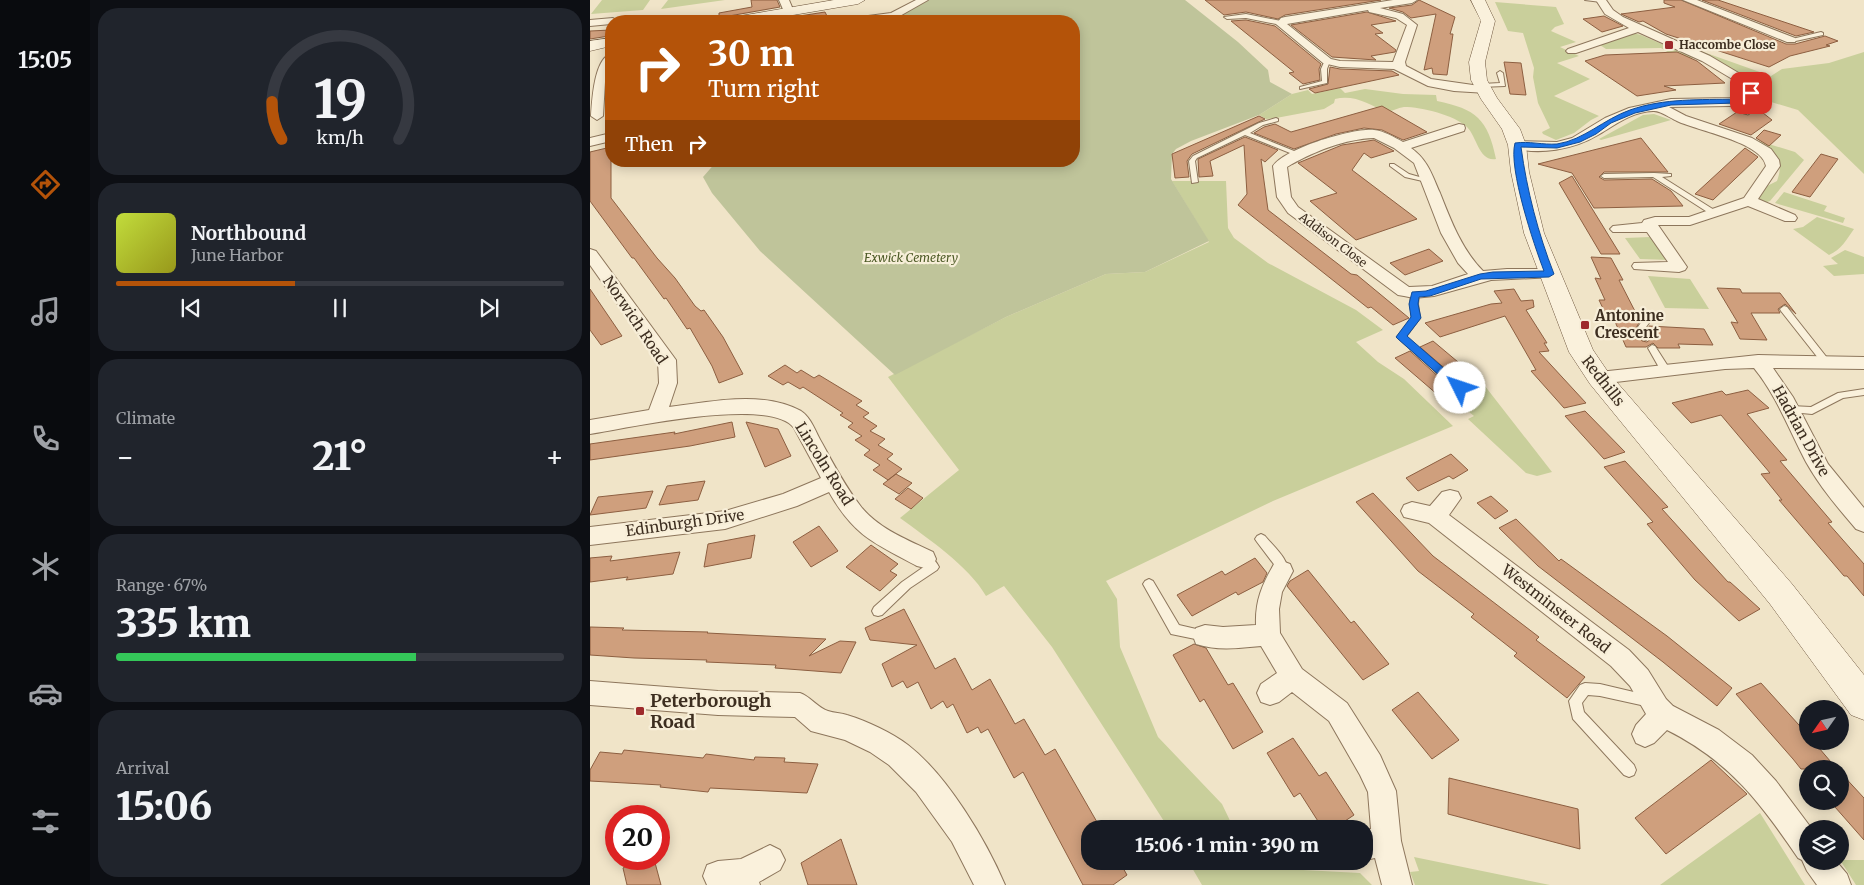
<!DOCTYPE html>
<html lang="en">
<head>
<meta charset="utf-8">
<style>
  :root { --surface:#171b24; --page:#20242c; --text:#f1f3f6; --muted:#9ea1a6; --line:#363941; --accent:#b45309 }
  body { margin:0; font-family:Merriweather,serif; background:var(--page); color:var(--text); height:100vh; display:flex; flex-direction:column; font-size:19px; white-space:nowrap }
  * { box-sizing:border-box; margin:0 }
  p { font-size:16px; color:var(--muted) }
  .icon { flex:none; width:28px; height:28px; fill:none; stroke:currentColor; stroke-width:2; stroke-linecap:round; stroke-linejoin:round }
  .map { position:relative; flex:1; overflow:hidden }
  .panel { display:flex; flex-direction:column; gap:8px; padding:8px; background:#0d0f14; width:500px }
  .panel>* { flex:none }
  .guide { position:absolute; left:15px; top:15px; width:475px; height:152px; border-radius:20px; box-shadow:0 2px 12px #0003; background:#b45309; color:#fff; overflow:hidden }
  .needle { width:32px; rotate:236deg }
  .controls { position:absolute; left:1209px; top:700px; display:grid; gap:10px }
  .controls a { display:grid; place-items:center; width:50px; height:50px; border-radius:50%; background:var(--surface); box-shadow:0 2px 12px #0003; font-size:25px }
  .speed { position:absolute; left:15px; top:805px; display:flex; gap:10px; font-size:25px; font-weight:700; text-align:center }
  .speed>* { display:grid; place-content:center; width:65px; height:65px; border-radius:50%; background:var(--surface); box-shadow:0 2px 12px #0003; line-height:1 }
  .speed .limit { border:8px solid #d22; background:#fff; color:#111 }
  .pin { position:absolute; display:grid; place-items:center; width:42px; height:42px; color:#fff; margin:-21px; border-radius:10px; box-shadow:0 2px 8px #0006 }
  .me { position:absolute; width:55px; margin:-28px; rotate:311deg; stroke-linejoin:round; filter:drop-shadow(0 0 4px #0008) }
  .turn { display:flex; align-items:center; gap:18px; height:105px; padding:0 20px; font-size:22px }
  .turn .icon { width:65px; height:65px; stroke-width:2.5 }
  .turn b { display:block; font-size:35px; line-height:42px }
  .then { display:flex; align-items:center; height:48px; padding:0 20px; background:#0003; gap:10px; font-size:19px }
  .big { font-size:38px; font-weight:800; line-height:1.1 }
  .panel .card { flex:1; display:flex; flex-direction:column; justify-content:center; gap:8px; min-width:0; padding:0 18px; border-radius:20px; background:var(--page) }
  .panel .dial { align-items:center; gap:0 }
  .dial svg { height:130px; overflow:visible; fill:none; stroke:var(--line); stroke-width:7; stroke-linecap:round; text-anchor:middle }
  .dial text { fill:var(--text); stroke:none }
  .song { display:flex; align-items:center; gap:15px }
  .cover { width:60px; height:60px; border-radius:8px; background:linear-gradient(135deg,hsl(70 70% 55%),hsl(60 70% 35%)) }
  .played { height:5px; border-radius:2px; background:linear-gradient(90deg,var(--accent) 40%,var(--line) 40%) }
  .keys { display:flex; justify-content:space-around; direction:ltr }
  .heat { display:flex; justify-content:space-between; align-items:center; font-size:28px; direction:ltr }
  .charge { height:8px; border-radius:4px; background:linear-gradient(90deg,#34c759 67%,var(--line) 0) }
  .trip { position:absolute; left:491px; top:820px; width:292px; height:50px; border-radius:20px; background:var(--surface); box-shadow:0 2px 12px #0003; font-weight:800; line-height:50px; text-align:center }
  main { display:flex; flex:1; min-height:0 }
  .dock { display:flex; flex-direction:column; width:90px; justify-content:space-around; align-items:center; background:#090b0e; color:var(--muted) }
  .dock .icon { width:35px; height:35px }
  .dock .on { color:var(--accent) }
  .dock b { font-size:22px; color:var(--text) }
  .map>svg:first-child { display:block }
  .green { fill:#c9cf9b }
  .cemetery { fill:#bfc49a }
  .building { fill:#cf9f7d; stroke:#8d5f41 }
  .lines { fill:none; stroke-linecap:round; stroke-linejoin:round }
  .lane-casing { stroke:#8d765c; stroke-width:2 }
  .street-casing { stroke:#8d765c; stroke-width:2 }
  .secondary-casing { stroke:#6f573f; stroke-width:1 }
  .lane { fill:#faf1dc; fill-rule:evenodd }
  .street { fill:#faf1dc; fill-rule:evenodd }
  .secondary { fill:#faf1dc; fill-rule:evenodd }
  .route { fill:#1a73e8; stroke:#114b97 }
  .poi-dot { fill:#9e2a2b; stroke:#f7eed8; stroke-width:2 }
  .labels { text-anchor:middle; stroke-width:4.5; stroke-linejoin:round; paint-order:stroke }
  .far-poi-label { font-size:12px; font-weight:bold; fill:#3d2e20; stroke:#f7eed8; text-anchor:start }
  .far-street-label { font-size:12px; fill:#3d2e20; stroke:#f7eed8 }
  .far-park-label { font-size:12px; font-style:italic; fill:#4d5a26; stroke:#f7eed8 }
  .poi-label { font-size:15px; font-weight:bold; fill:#3d2e20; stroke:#f7eed8; text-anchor:start }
  .street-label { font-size:15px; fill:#3d2e20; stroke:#f7eed8 }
  .near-poi-label { font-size:18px; font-weight:bold; fill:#3d2e20; stroke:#f7eed8; text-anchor:start }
</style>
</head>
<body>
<main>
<nav class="dock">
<b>15:05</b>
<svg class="icon on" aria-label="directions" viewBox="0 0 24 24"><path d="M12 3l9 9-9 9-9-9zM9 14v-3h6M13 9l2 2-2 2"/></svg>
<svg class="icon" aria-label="music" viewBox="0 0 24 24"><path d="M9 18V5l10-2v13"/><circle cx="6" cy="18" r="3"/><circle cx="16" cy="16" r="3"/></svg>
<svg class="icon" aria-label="phone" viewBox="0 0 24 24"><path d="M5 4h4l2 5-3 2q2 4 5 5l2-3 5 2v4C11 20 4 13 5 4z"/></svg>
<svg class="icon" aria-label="climate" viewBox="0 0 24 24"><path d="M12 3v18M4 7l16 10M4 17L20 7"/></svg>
<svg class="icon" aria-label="car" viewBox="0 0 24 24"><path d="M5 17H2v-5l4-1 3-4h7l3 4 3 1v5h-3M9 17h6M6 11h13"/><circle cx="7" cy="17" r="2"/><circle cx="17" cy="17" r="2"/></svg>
<svg class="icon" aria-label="filters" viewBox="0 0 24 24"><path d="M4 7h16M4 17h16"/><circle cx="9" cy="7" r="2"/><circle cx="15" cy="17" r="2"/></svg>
</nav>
<section class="panel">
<div class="card dial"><svg viewBox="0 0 100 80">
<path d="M14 69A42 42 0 1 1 86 69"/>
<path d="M14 69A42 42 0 0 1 8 46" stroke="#b45309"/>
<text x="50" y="56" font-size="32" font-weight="700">19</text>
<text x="50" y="72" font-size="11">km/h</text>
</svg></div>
<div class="card">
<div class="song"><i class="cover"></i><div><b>Northbound</b><p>June Harbor</p></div></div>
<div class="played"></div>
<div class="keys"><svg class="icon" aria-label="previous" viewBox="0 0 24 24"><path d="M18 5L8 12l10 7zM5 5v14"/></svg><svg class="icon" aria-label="pause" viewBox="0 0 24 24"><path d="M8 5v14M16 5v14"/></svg><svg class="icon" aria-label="next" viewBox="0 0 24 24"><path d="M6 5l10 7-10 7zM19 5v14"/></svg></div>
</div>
<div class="card"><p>Climate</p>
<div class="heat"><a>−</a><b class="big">21°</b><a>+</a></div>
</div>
<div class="card"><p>Range · 67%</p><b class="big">335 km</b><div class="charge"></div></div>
<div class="card"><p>Arrival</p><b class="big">15:06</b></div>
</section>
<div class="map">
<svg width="1274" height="885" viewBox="0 0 1274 885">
  <rect width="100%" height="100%" fill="#f0e4c8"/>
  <!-- green -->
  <path class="green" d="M12 0H60L53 10 1 14Z
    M78 0H135L71 9Z
    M905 2 966 7 974 24 965 27 961 31 986 42 970 47 989 56 967 63 1000 79 964 96 1009 116 1001 120 984 133 966 140 953 134 952 132 960 128 948 103 943 77 944 68 933 33 918 31Z
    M1043 33 1051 35 1104 58 1090 60 1071 48 1016 49 1010 45Z
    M1105 49 1181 76 1192 69 1239 63 1274 52V174L1208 110 1181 102Z
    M750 88 755 93 775 89 813 94 846 95 847 101C886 109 898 119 906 159 889 162 887 137 877 127 864 115 832 107 814 107 808 108 801 111 796 113 781 104 763 94 745 99L744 103 734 109 686 118 676 119 669 115 702 94 718 90 722 94Z
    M1064 114 1081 120 1011 140 1009 139 1053 115Z
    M1162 139 1205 152 1214 160 1180 201 1174 203 1168 198 1175 187 1187 181C1196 157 1182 148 1162 139Z
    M582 181H636L638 228 644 238 678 263 766 310 793 330 766 342 788 362 814 379 863 426 683 501 516 581 527 599 530 647 568 737 632 804 644 829H579L462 647 414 586 396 596C379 566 337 538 310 518L369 470 298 377 416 317 516 274 555 272 619 242Z
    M1194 192 1237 206 1234 211 1255 218 1253 223 1185 203Z
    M1227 217 1264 229C1257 239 1251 250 1239 255L1203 229 1213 227Z
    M1060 237 1066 241 1080 260 1050 259 1035 238Z
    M1255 250 1274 257V274L1244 276 1233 266 1248 264 1241 258Z
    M1058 276 1100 279 1119 309 1075 308Z
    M891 381 962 472 947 476 936 473 878 419 884 416 862 398 878 392 875 388Z
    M1170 813 1215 885H1070Z
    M824 857 960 885H825L820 872 829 871Z
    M1250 860H1274V885H1266Z
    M598 861H657V867L770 873 782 885H612Z"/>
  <!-- cemetery -->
  <path class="cemetery" d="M339 0H595L648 42 678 70 680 82 702 94 669 115 601 141 586 149 582 154 581 179 619 241 555 272 516 274 416 317 305 375 170 251 122 193 113 177 127 161H484V21H299Z"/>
  <!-- building -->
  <path class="building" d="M161 0H187L190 7 139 16 135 21H129V13L162 7Z
    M615 0H791L695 15 688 19 656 12 634 15Z
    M829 0 865 17 860 34H863L857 75 843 74 842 68 834 70 846 14 821 18 813 12 799 8 822 5Z
    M1074 0H1091L1196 44H1205L1235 36 1248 41 1236 45 1240 46 1200 56 1179 67 1076 34 1053 21 1049 22 1031 14 1085 7 1074 3Z
    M1112 0H1128L1224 32 1206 36Z
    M235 12 238 18 222 21H178Z
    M777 12 806 21 781 25 793 33 785 34 806 50 805 52 781 56 786 60 742 57 701 25Z
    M1014 16 1033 26 1012 32 993 19Z
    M656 20 685 26 731 64 729 69 730 80 713 84 699 73 704 72 641 21Z
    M21 30 19 36 0 39V31Z
    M1087 52 1107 61 1135 83 1074 86 1086 90 1047 96 995 61 1015 55Z
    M914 62 931 63 936 95 920 94Z
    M740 67 750 69 802 71 809 75 725 93 719 89 738 84Z
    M792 106 837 132 813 140 792 130 774 128 746 134 704 149 664 133 674 127 685 124 701 132Z
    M1168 109 1182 120 1161 135 1129 124 1147 112 1158 115Z
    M669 116 675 119 602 154 597 161 599 177 585 178 582 154Z
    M1174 130 1191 135 1179 146 1166 138Z
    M655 137 688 150 675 162 671 159 678 210 761 274 767 275 819 318 803 325 781 307 778 308 648 205 657 194 654 145 620 161 623 176 609 177 608 159Z
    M1051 138 1078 172H1014L1009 177 1014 180 1062 179 1081 191 1093 206 1004 208 982 173 948 164Z
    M784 140 804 151 781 158 774 153 762 170 827 219 766 240 720 201 747 193 708 163 752 145Z
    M21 147V198L67 258 85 278 105 306 111 311 114 310 133 337 153 374 129 383 122 366 100 328 97 329 76 298 74 299 44 258H42L0 201V152Z
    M1155 148 1168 157 1123 200 1105 194Z
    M1231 154 1248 159 1220 197 1202 192Z
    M982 176 1030 254H1011L969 183Z
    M839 249 853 261 815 275 800 263Z
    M1001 257 1021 258 1033 280H1029L1050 321 1046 328 1052 341 1057 342 1062 338 1059 326 1114 329 1123 345 1088 344 1090 348H1068L1063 343 1056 347H1036L1023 317H1017L1009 300H1015L1005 278 1011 279Z
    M1127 288 1150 289 1152 293H1190L1206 314 1195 304 1188 309 1190 313H1161L1177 340 1150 339 1141 322 1148 323Z
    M0 289 32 336 11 345 0 330Z
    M924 289 931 301 943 300 944 307 936 310 957 343H954L959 351 949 352 996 403 974 408 941 371 946 370 915 316 850 337 835 323 901 304 912 303 904 291Z
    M843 341 887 378 873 384 830 347Z
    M820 351 862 389 848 395 805 358Z
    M195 365 207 373 211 370 224 378 229 375 272 401 266 405 279 413 273 417 287 426 280 431 295 439 288 445 303 454 297 459 312 469 298 480 283 470 290 465 274 455 280 450 265 440 272 436 258 427 263 423 250 415 253 413 213 387 210 389 198 382 193 385 178 376Z
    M1158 390 1179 408 1157 414 1197 460 1190 461 1242 522 1238 523 1274 564V596L1257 576H1254L1189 500H1192L1171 474 1180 473 1131 415 1101 423 1082 403 1132 391 1136 395Z
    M995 411 1035 452 1014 459 975 416Z
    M142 422 145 437 100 446 0 460V444L85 432 84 434Z
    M156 422 188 429 201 456 175 467Z
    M861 454 878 470 863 479 859 476 828 491 816 478Z
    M1035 461 1078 507 1072 509 1138 582H1140L1170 609 1149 621 1105 580 1057 524 1063 522 1014 467Z
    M306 474 322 483 309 494 293 484Z
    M115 481 108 500 69 505 77 486Z
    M318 488 333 498 321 509 305 499Z
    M63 491 56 508 0 515 8 497Z
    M783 493 843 556 949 637 946 640 995 677 977 698 924 656 927 653 881 617 884 614 828 571 766 502Z
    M901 496 918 511 905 519 887 503Z
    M926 519 969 561 971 559 1077 636 1142 688 1127 706 1073 662 948 566 909 528Z
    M229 526 248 551 221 567 203 542Z
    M165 535 161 558 114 567 118 544Z
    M281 545 308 564 300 571 307 575 290 591 256 567Z
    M90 552 83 574 36 580 38 577 0 582V558L22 556 20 561Z
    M665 558 677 573 673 582 648 595 646 592 602 616 587 595 632 571 635 575Z
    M718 570 761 623 764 621 799 664 773 680 697 586 700 581Z
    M314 609 345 669 365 658 382 690 400 679 425 724 434 719 455 755 465 749 511 829H500V861H529L537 875 523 885H493L433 772 424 778 398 729 391 733 388 727 377 733 363 704 357 708 353 701 341 709 328 682 317 688 313 681 302 687 292 664 327 645 280 640 275 628Z
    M0 627 34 628 32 630 118 632 117 633 236 639 219 656 250 641 266 642 251 673 185 668 186 665 116 662 117 660 44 658 0 655Z
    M604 644 616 648 638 685 643 683 673 732 643 749 614 699 610 702 583 655Z
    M1171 683 1218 735V741H1223L1247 769H1211L1203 759 1146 694Z
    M828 692 869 740 842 759 802 710Z
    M703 738 729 776 736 772 764 815 743 829H733L710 793 704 797 677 753Z
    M34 750 113 758 116 754 164 760 165 757 195 758 194 762 228 764 217 793 120 788 118 792 70 787 71 785 0 781V770L10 752 32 754Z
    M1121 760 1157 794 1076 854 1045 818Z
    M1250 772 1274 798V840L1245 807V801H1250Z
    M859 778 988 809 990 849 858 814Z
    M251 839 267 885H218L211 863Z
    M48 859H64L71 885H37L33 868Z"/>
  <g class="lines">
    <!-- lane casing -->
    <g class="lane-casing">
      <path id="lane" d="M995 0H1013V1L1011 2Z
        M656 14 691 21 694 23 691 25 656 18 637 19 634 17Z
        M1231 32 1233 33V35L1201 42 1198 40Z
        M735 60 740 61 737 69V83L710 89V87L732 81 731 69Z
        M910 71 913 73 915 86 890 87 889 86 892 84 910 83 907 73Z
        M686 118 688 119V121L673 125 660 133 709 153V155H705L655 135 607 158 605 161 608 182 602 183 599 161 603 156 669 123Z
        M800 164H804L819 174 840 180 837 182 815 177 800 166Z
        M1064 173 1081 174V176L1072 177 1129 213 1125 215H1122L1063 177 1014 178 1011 176 1014 174Z
        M825 291 829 294 828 304 830 318 816 337 872 386 874 388 872 390H866L807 337 822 318 820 304 821 294Z
        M1194 306 1197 307 1238 359 1240 361 1238 363H1232L1191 311 1190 309Z
        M1055 320 1059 323 1056 327 1060 337 1056 340 1053 339 1048 327 1052 321Z
        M1062 345 1065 346 1081 371 1079 373H1073L1071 371 1058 348Z
        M1274 389V395L1253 398 1222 414 1201 412 1196 409 1201 406 1221 407 1248 393Z
        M671 534 675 536C683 546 702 561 696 574L692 576 688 574 686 567 667 542 665 539 667 536Z
        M335 554C341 556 346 561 349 567L347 570 320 588 292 615 288 616 284 615 282 611 284 607 312 582 335 566 329 559 331 556Z
        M559 579 563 581 589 625 619 632 621 636 619 640 615 641 581 634 553 584 555 581Z
        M995 683 1010 684 1065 697 1066 701 1065 705 1060 707 1010 696 998 695 992 703 994 712 1044 765 1046 770 1044 775 1039 777 1034 775 983 719 979 701 990 685Z"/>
    </g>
    <!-- street casing -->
    <g class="street-casing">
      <path id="street" d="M189 0H199L204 12 203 14H195Z
        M326 0H338L301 21H258L263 18 301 13Z
        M803 0H827L822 3 790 8 813 14 827 25 815 62 816 66 841 79 897 87 899 90 897 93 864 91 838 86 804 69 750 67 733 63 686 24 691 18 695 17ZM778 10 779 12 806 18 817 25 803 62 750 61 741 59 697 24Z
        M1006 0H1016L1023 10 1033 17 1120 56 1152 75 1164 86 1166 89 1163 100 1140 106 1079 107 1096 116 1162 138 1181 149 1189 160 1190 166 1168 199 1205 215 1207 218 1205 221H1195L1158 206 1100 225H1068L1097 267 1095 270 1089 272 1044 269 1042 266 1044 263 1078 262 1057 232H1023L1020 229 1023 226 1052 223 1054 220 1065 217H1099L1154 198 1176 166C1172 142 1108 131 1087 121 1080 118 1070 110 1063 111 1041 112 1025 125 1008 135 983 150 950 155 922 148L920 145 922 142 927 141 967 142 982 138 1015 118 1039 108 1081 99 1140 98 1153 95 1154 90 1144 80 1112 61 1048 32 986 53H978L976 51 978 49 1039 28 1015 14Z
        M1093 0H1107L1205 38 1206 40 1205 42H1197Z
        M23 18 28 21H21V24L0 26V20Z
        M21 54V68L15 82 13 116 7 120 1 116C2 102 4 58 21 54Z
        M869 124 874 125 875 128 874 131 821 148C838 160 842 175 850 193 861 221 872 250 893 271L917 269H959L965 271 967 274 965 277 901 280 844 296 824 298 814 296 808 295 698 213 687 197 683 166C696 148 763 128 784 130 794 131 804 137 813 142ZM784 138 804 148 824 163 851 233 868 263 878 274 842 286 819 287 708 207 701 197 697 167 702 164C726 151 755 139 784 138Z
        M21 133V141L0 146V138Z
        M0 249 6 251 86 360 87 383 79 407C120 402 173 390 211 411 221 417 226 433 232 443 244 465 256 488 272 508 291 530 318 540 343 552L346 559 343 566 335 568 327 566C284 543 264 536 239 492L207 506 135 529 0 545V527L135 511 193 494 231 478 204 428C180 396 38 428 0 434V420L59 410 69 383 68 361 0 265Z
        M1168 355 1274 357V369L1183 368 1203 397 1238 464 1274 508V532L1266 529C1248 508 1230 487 1216 462 1199 430 1187 396 1164 368L1135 369 1009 384 1002 382 1000 378 1002 374 1009 372Z
        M860 490 868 492 871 498 859 515 1039 650 1058 670 1076 699 1083 706 1129 730 1162 755 1186 781 1222 829H1218V861H1246L1257 874 1261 885H1227L1217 871 1212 860 1208 858C1170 802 1139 761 1077 730L1064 743 1055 747 1046 743 1042 734 1046 725 1056 714 1040 686 1021 666 839 523 814 517 811 511 814 505 822 502 840 506 852 492Z
        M692 561 700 564 703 571 692 592 689 609 690 633 712 669 757 703 790 755 806 791 811 841 822 885H792L785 858 775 860V830L781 829 778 792 770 775 739 721 702 692 689 702 680 705 671 702 667 693 671 684 687 673 671 646C650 648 627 651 606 644L603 636 606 628 615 625 633 627 666 625C665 601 672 585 684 564Z
        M0 681 128 691 210 693C221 697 228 708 238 711 244 713 251 713 257 715 277 721 302 733 318 745 357 775 396 840 415 885H384L362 842 326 792 299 765 280 752 255 740 221 731 205 717 128 715 0 705Z
        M180 845 190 850 195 860 190 870 169 882 170 885H117L113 876 117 865 128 861 151 859Z"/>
    </g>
    <!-- secondary casing -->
    <g class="secondary-casing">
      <path id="secondary" d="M244 0H275L268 4 168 21H137L139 18 144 17Z
        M881 0H895L905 21 895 62 897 80 907 98 930 129 936 145 939 172 954 233 1003 350 1018 372 1202 584 1274 675V720L1261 715 1180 604 1000 384 979 352 934 233 921 172 918 145 912 129 891 99 881 80 879 62 891 21Z
        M21 38V46L0 51V41Z"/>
    </g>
    <!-- lane -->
    <use href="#lane" class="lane"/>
    <!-- street -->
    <use href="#street" class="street"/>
    <!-- secondary -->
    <use href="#secondary" class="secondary"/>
  </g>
  <!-- route -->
  <path class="route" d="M1158 91 1164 93 1159 100 1147 103 1081 105 1045 113 1021 123 1006 134 990 142 967 148 931 147C937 191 948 233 964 274L959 277 891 279 840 296 829 297 828 304 831 318 817 336 873 385 875 388 873 390H866L808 339 806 337 821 317 819 304 822 292 836 291 890 274 903 272 954 271C944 245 918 168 925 143 939 141 953 145 967 144 994 140 1014 119 1040 110 1074 98 1111 100 1146 99L1154 97Z"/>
  <!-- markers -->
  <g class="poi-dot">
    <rect x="1074" y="40" width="10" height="10" rx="2.5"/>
    <rect x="990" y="320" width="10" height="10" rx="2.5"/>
    <rect x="45" y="706" width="10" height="10" rx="2.5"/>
  </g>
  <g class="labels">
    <!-- far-poi labels -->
    <g class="far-poi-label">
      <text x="1089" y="49">Haccombe Close</text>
    </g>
    <!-- far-street labels -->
    <g class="far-street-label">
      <text transform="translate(743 240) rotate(37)" y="4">Addison Close</text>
    </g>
    <!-- far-park labels -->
    <g class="far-park-label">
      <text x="321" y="262">Exwick Cemetery</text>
    </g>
    <!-- poi labels -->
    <g class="poi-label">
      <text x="1005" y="321">Antonine<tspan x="1005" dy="17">Crescent</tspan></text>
    </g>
    <!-- street labels -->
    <g class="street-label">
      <text transform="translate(45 320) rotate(56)" y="5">Norwich Road</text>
      <text transform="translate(1013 381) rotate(52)" y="5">Redhills</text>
      <text transform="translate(1211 431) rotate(61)" y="5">Hadrian Drive</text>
      <text transform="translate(234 464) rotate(58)" y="5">Lincoln Road</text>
      <text transform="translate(95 523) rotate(-8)" y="5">Edinburgh Drive</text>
      <text transform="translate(966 609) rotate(38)" y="5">Westminster Road</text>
    </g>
    <!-- near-poi labels -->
    <g class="near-poi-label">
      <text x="60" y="707">Peterborough<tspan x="60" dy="21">Road</tspan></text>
    </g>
  </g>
</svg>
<div class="controls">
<a><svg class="needle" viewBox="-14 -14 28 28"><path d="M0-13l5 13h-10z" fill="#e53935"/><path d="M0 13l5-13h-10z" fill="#9ea1a6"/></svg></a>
<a><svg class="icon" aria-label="search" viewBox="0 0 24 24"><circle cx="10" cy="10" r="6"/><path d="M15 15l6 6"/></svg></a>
<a><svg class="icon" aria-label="layers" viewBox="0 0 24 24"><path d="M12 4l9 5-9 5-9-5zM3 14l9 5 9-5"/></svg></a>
</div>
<div class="speed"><div class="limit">20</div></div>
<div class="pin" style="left:1161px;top:93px;background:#d93025"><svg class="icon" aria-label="arrive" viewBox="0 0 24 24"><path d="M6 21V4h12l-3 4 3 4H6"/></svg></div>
<svg class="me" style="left:870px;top:388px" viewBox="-20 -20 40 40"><circle r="19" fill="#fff"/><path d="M0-13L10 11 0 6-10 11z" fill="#1a73e8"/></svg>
<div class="trip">15:06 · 1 min · 390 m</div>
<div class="guide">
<div class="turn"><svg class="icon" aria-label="right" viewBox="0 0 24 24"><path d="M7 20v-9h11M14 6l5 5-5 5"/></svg><div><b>30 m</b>Turn right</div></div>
<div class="then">Then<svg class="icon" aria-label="right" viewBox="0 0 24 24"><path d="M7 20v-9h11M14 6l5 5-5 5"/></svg></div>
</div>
</div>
</main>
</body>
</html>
